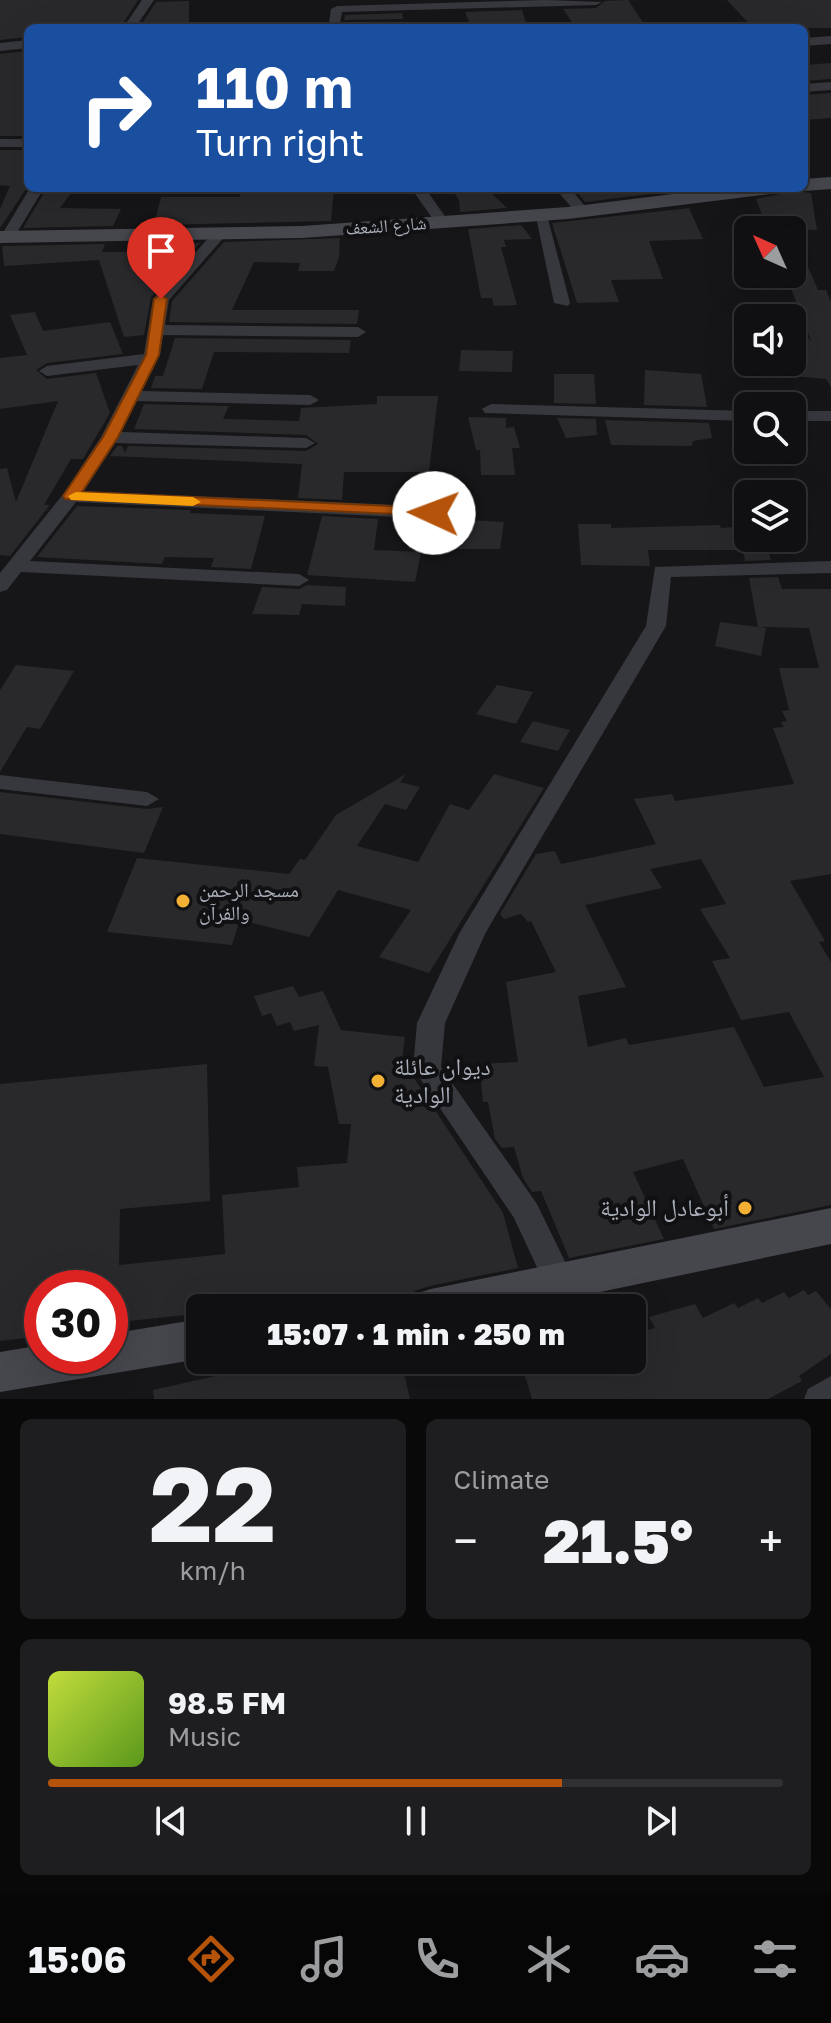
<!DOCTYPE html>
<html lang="en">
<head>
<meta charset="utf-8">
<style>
  :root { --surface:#101012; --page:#1e1e20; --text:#f1f3f6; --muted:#9c9d9f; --line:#303032; --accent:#b45309 }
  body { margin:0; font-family:"Golos Text","Noto Naskh Arabic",sans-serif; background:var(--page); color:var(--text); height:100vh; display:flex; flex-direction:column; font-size:30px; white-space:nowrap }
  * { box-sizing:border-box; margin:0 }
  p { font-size:26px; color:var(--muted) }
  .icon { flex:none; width:44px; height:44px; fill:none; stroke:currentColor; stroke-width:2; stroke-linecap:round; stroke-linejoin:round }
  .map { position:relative; height:1399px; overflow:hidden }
  .sheet { display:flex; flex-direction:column; gap:20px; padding:20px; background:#09090a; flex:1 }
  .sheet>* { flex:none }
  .top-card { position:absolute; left:24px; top:24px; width:784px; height:168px; border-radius:12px; box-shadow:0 8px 32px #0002,0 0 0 2px var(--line); background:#1a4fa0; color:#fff; overflow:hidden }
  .needle { width:52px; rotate:315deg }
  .fabs { position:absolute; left:734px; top:216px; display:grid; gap:16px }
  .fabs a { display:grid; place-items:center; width:72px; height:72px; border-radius:12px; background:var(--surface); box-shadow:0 8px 32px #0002,0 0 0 2px var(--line); font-size:40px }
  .speed { position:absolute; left:24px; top:1270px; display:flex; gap:16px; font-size:40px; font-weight:700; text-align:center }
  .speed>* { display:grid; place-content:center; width:104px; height:104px; border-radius:50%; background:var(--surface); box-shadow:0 8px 32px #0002,0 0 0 2px var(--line); line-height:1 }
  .speed .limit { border:12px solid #d22; background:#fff; color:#111 }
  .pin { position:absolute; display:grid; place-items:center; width:68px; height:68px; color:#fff; margin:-82px -34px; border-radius:50% 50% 50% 0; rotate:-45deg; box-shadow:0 0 8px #0007 }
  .pin .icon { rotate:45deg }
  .me { position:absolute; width:88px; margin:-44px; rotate:272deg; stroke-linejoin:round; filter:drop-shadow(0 0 6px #0008) }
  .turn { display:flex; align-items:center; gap:28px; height:168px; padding:0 40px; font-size:36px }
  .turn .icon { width:104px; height:104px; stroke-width:2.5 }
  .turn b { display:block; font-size:56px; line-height:68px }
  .big { font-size:60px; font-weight:800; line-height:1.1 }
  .sheet .tile { flex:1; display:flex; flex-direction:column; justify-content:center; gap:12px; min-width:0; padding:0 28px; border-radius:12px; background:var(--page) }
  .sheet .dial { align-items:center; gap:0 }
  .dial b { font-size:104px; line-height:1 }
  .song { display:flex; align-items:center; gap:24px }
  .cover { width:96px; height:96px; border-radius:12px; background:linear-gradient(135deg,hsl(70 70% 55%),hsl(90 70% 35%)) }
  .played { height:8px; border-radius:4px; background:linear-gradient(90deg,var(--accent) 70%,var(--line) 70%) }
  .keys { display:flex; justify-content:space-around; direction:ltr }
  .heat { display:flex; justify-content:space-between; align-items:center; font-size:44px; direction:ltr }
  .sheet .tiles { flex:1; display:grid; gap:20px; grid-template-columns:1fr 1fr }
  .tile:last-child { grid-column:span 2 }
  .trip { position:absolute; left:186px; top:1294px; width:460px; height:80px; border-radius:12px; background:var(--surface); box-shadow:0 8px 32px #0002,0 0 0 2px var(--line); font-weight:800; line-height:80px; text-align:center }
  .tabs { display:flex; height:128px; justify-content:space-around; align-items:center; background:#060607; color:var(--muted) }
  .tabs .icon { width:56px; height:56px }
  .tabs .active { color:var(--accent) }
  .tabs b { font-size:36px; color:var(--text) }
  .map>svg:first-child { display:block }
  .building { fill:#29292c; fill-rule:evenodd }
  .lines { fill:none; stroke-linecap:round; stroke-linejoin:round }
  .street { fill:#37383d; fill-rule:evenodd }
  .secondary { fill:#45474d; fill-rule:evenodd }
  .route { fill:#b45309; stroke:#753606; stroke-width:2 }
  .slow { fill:#f59e0b }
  .poi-dot { fill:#f2b134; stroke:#111113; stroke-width:3 }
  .labels { text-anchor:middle; stroke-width:8; stroke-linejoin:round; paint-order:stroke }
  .far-street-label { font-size:18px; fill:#a8adb8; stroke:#111113 }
  .poi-label { font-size:20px; fill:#a8adb8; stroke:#111113; text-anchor:start }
  .near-poi-label { font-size:24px; fill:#a8adb8; stroke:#111113; text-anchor:start }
</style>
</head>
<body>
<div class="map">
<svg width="831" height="1399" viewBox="0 0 831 1399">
  <rect width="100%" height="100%" fill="#161618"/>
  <!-- building -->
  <path class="building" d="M0 0H138L120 28H28V37L0 40Z
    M628 0 646 27 576 28 563 9 596 8 605 1Z
    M727 0H831V28H753Z
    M189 1V28H139L156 2Z
    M522 10 527 26 471 27 465 12Z
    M402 13 403 19 344 20 345 15Z
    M28 51V136H0V54Z
    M831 63V79L804 81V65Z
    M831 93V118L804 120V95Z
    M0 150H28V186L0 228V209L10 186 0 185Z
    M47 188H75L60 208 121 209 113 226 23 228Z
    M334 188 331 221 154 225 161 197H240V189Z
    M451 188H486L507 208 460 212 459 200Z
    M574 188H683V190L585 202Z
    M795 191 811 193 817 230 767 228 756 199Z
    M689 208 703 239 649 241 663 279 611 280 619 302 577 303 552 223Z
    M521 225 532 239 504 240 506 247H501L517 305 494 306 492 298H481L468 229Z
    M792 230 818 290H826L831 302V387L826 379 792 376V318L811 341 792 291Z
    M340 238 339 257 334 271H298L300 263 254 262 232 310H359L357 324 169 322 172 301 224 242Z
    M200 243 151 297 144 335 124 337 99 260 4 266 2 246 105 244 102 252H150L151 244Z
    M35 312 43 331 110 322 123 354 47 363 36 370 47 379 96 373 110 413 83 459H71L44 505H50L10 556 0 555V469L7 468 16 502 58 401 0 409V358L27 355 10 315Z
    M175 338 351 340 349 353 214 352 202 389 151 388 155 376H163Z
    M461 350 513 351 512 372 459 371Z
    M645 370 701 374 707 407 644 405Z
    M554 374H594L596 404 554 403Z
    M377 396H438L429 472H344L342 500 298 498 302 464 110 456 117 446H122L125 453 128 446 306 451 318 444 306 435 134 429 144 404 229 406 223 419 299 421 301 408 377 404Z
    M468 417 506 418V428L514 427 520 448H512L515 475H481L480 450H476Z
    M557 418 596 419 597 435 566 438Z
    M605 420 709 423 712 438 693 441 692 446 611 445Z
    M77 506 191 510 190 513 265 516 251 569 211 567 214 558 165 557 162 564 37 557Z
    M322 516 378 519 374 550 421 552 415 582 307 575Z
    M470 520 504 522 500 549H445L449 522Z
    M578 524H611V528L720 525 721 528 734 527 741 550H648L650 566 581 565Z
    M742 545H766L771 560 745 561Z
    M778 577 782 589H831V874L790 881 825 941 819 942 831 962V1205L714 1229 683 1159 633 1172 664 1239 569 1258 541 1191 532 1192 523 1178 514 1147 502 1148 495 1139 488 1102H483L479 1064 518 1062 506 982 556 972 531 921 528 922 521 914 504 919 500 914 536 854 555 851 561 864 656 844 634 799 672 794 675 801 794 784 773 728 784 727 781 722 787 721 782 711 789 710 779 668H819L809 628 759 627 766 628 761 656 715 646 720 622 758 627 749 578ZM701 859 726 904 700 909 730 958 712 961 741 1020 789 1012 824 1077 764 1087 734 1027 629 1045 626 1038 588 1047 578 996 626 987 585 905 662 888 650 869Z
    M307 585 346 587 345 606 302 604 299 615 252 614 262 587 299 589Z
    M16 665 74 671 40 729 27 727 0 772V690Z
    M497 685 533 692 516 724 476 714Z
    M533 721 570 730 558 751 520 742Z
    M406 774 400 782 420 787 406 810 385 804 357 846 418 862 450 804 469 810 494 774 544 788 429 973 379 957 411 910 338 890 309 937 240 920 232 945 107 932 137 858 289 874 300 859 305 860 336 815Z
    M0 792 147 809 163 807 144 853 0 834Z
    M293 986 299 997 323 991 341 1030 405 1037 402 1060 503 1213 518 1268 430 1286 414 1291 410 1298 376 1304 351 1307 350 1301 260 1308H195V1314L110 1323V1288H42V1336L0 1341V1084L207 1064 210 1201 120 1209 119 1265 225 1254 222 1195 299 1187 297 1167 347 1163 351 1124H339L328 1067 314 1066 319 1025 294 1031 290 1022 277 1026 271 1013 262 1016 254 996Z
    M804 1290 808 1295 816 1291 831 1309V1354L799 1376 802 1381 768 1399H532L520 1360H632V1335L655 1328 649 1317 695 1304 703 1318 734 1303 738 1308 758 1298 762 1303 784 1292 789 1298Z
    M369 1360H401L410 1399H154L153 1390 242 1370 243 1375 280 1367 282 1373 332 1363 333 1366Z"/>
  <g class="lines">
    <!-- street -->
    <path class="street" d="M142 0H154L135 28H123Z
      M546 0 602 2 596 5 342 12 340 23 449 22 451 24 445 27 258 28 264 25 329 23 331 9 337 6Z
      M831 36V44L804 46V38Z
      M28 40V48L0 51V43Z
      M831 82V90L804 92V84Z
      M0 139H28V147H0Z
      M30 188H44L13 239H3L1 236Z
      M411 188H425L449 222 447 225H437Z
      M555 188H570L589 211 587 214H577Z
      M535 212 547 215 570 303 568 306 554 303Z
      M214 232 226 235 169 300 165 325 358 327 366 332 358 337 163 335 160 355 142 391 310 395 319 400 310 405 137 401 121 432 306 438 315 443 306 448 115 443 84 491 464 508 474 514 464 520 76 502 30 561 299 574 309 580 299 586 21 572 7 590 0 592V573L64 493 101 437 138 365 47 376 39 371 47 366 144 354 153 299Z
      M491 404 748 411V421L485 413 482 409Z
      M792 411H831V421H792Z
      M831 561V573L671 577 666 626 486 932 445 1023 441 1067 537 1204 576 1284 571 1293 560 1297 549 1293 514 1218 413 1068 417 1023 460 932 646 626 655 567Z
      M0 775 147 792 159 799 147 806 0 789Z
      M831 1376V1399H804L808 1389Z"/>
    <!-- secondary -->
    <path class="secondary" d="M831 177V189L804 191 796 188H804V179Z
      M721 188H781L771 194 568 219 302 238 0 243V231L302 226 568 207Z
      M831 1208V1244L523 1308H408L415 1294 431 1289Z
      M200 1319V1359L0 1392V1352L42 1345V1356H110V1334Z"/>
  </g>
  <!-- route -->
  <path class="route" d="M161 295 167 299 159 355 118 437 82 492 434 508 442 513 440 516 65 499 63 496 103 437 146 355 154 299Z"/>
  <!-- slow -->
  <path class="slow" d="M76 492 193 497 201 502 193 506 71 500 68 496Z"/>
  <!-- markers -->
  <g class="poi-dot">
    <circle cx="183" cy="901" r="8"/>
    <circle cx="378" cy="1081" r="8"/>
    <circle cx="745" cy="1208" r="8"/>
  </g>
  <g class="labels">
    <!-- far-street labels -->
    <g class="far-street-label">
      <text transform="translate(386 226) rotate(-4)" y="6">شارع الشعف</text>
    </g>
    <!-- poi labels -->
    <g class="poi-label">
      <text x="199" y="897">مسجد الرحمن<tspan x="199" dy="23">والفرآن</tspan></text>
    </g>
    <!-- near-poi labels -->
    <g class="near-poi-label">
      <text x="394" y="1075">ديوان عائلة<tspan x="394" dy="28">الوادية</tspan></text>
      <text x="729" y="1216" text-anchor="end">أبوعادل الوادية</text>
    </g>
  </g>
</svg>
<div class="fabs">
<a><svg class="needle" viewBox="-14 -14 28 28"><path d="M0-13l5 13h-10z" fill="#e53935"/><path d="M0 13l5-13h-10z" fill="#9c9d9f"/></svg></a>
<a><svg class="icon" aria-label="sound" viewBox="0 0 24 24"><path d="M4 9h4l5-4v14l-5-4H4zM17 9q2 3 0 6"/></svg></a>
<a><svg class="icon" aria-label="search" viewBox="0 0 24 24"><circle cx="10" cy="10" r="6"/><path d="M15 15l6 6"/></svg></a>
<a><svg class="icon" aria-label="layers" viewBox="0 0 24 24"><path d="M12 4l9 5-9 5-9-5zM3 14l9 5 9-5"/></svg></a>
</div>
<div class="speed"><div class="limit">30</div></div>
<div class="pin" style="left:161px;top:299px;background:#d93025"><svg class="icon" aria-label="arrive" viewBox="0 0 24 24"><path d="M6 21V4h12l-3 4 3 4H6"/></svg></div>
<svg class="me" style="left:434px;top:513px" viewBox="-20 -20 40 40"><circle r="19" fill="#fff"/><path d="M0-13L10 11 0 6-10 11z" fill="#b45309"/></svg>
<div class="trip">15:07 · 1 min · 250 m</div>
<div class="top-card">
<div class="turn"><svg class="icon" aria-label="right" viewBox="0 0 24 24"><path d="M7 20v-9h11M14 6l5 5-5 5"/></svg><div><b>110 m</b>Turn right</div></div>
</div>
</div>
<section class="sheet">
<div class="tiles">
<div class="tile dial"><b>22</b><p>km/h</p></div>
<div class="tile"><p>Climate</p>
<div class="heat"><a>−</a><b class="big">21.5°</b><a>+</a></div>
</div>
<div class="tile">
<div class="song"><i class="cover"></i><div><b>98.5 FM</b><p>Music</p></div></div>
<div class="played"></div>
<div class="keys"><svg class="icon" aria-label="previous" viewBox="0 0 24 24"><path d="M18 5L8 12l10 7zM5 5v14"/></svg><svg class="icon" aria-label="pause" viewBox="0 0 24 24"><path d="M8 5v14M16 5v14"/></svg><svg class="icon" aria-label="next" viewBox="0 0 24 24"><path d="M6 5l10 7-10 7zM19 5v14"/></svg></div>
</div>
</div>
</section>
<nav class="tabs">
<b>15:06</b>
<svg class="icon active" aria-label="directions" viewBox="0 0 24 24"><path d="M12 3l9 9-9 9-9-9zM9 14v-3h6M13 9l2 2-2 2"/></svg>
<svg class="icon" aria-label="music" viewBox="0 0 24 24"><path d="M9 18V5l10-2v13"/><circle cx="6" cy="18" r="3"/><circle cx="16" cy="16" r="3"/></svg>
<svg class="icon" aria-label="phone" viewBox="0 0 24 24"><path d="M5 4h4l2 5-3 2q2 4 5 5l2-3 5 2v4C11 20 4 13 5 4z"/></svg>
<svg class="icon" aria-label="climate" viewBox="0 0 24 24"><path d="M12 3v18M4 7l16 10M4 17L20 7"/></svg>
<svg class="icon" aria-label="car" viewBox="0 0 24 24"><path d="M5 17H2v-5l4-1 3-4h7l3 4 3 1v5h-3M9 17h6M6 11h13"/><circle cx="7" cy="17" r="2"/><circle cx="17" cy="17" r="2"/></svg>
<svg class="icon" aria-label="filters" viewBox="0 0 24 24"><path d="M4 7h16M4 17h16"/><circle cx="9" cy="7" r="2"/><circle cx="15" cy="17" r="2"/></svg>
</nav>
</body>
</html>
